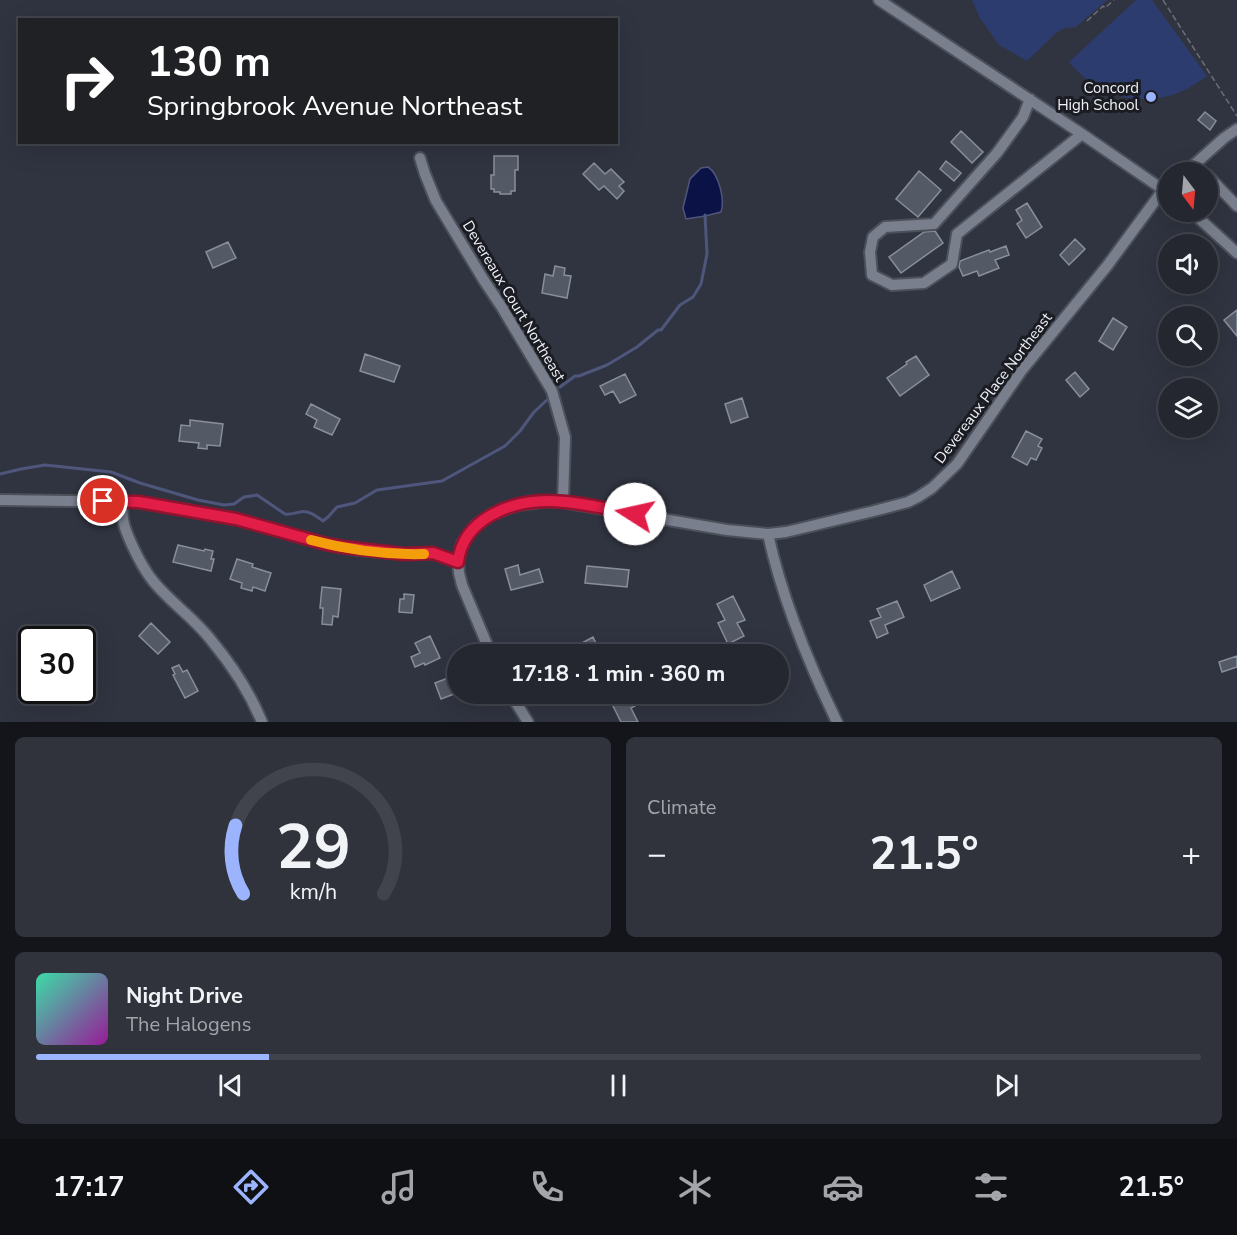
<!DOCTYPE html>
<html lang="en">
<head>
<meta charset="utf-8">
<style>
  :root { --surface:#242730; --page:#30333c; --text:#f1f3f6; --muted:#a3a5ab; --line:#41444c; --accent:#9cb4fd }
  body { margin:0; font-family:"Nunito Sans",sans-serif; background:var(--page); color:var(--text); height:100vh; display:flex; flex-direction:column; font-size:22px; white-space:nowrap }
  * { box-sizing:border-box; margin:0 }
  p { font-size:20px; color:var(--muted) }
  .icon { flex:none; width:33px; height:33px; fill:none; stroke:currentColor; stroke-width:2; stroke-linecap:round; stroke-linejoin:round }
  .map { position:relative; height:722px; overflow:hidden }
  .sheet { display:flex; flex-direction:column; gap:15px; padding:15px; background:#14151a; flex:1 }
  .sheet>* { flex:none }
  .guide { position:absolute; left:18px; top:18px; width:600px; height:126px; border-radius:0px; box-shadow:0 6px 24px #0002,0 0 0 2px var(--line); background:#202124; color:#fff; overflow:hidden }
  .needle { width:39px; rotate:164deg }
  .controls { position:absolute; left:1158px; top:162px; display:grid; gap:12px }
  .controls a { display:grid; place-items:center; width:60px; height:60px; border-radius:50%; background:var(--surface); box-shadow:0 6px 24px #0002,0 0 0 2px var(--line); font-size:30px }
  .speed { position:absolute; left:18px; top:626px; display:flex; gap:12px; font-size:30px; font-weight:700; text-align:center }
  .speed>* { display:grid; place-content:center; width:78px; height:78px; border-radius:50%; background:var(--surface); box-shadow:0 6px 24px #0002,0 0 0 2px var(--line); line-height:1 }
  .speed .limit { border:3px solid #111; border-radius:9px; background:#fff; color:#111 }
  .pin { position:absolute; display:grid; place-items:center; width:51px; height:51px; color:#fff; margin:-26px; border:3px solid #fff; border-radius:50%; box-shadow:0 2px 6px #0007 }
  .me { position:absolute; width:66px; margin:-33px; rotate:280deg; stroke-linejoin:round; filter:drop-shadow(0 0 4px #0008) }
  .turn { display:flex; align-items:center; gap:21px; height:126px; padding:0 30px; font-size:27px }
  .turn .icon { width:78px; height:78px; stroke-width:2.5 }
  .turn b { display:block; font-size:42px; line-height:51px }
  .big { font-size:45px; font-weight:700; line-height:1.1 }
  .sheet .card { flex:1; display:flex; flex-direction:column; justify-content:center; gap:9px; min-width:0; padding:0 21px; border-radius:9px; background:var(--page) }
  .sheet .dial { align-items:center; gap:0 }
  .dial svg { height:156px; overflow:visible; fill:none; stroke:var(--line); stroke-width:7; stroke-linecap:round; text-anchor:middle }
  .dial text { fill:var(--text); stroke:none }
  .song { display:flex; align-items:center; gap:18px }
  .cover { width:72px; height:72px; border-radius:9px; background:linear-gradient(135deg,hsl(160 70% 55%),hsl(300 70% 35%)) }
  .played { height:6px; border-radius:3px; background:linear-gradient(90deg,var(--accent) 20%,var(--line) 20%) }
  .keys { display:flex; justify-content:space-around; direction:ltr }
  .heat { display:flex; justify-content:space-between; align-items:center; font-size:33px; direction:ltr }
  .sheet .tiles { flex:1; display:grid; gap:15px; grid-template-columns:1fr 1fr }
  .card:last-child { grid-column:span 2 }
  .trip { position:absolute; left:447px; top:644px; width:342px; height:60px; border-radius:30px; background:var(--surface); box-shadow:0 6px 24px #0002,0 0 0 2px var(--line); font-weight:700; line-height:60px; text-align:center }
  .tab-bar { display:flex; height:96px; justify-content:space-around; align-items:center; background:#0e1013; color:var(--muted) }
  .tab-bar .icon { width:42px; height:42px }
  .tab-bar .active { color:var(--accent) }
  .tab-bar b { font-size:27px; color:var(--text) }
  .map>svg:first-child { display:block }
  .green { fill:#2d3c6e }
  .water { fill:#0a1246; stroke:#4f567c; stroke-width:1.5 }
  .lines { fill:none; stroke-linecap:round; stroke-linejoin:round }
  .stream { stroke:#4f567c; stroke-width:3 }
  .building { fill:#545966; stroke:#888e9c; stroke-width:1.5 }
  .minor-casing { stroke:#4c505a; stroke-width:14 }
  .path { stroke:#6c6f7a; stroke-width:1.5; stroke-dasharray:6 3; stroke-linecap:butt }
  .minor { stroke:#7a7f8d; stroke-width:10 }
  .route-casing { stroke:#92132f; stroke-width:15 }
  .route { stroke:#e11d48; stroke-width:10 }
  .slow { stroke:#f59e0b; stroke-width:10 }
  .poi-dot { fill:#9cb4fd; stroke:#1a1c22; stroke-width:2 }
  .labels { text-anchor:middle; stroke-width:6; stroke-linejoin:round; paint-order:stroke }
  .poi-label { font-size:15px; fill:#f0f3fb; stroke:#1a1c22; text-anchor:end }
  .street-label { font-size:15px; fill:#f0f3fb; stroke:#1a1c22 }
</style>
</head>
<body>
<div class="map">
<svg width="1237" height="722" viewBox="0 0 1237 722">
  <rect width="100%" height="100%" fill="#303440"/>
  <!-- green -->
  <path class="green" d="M972 0H1107L1076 27 1065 28 1057 32 1027 61 999 45 980 18Z
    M1136 0H1152L1207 76C1201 80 1194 85 1187 89 1160 103 1124 102 1097 87 1086 80 1077 71 1069 62Z"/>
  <!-- water -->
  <path class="water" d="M708 167C719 174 725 200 721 212L705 216 686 219 683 208 690 179 701 168Z"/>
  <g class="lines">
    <!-- stream -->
    <path class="stream" d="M560 387 575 376H579L607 365 637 347 658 330H661L680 305 693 297 701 284 707 254 705 215
      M0 474 21 469 45 465 111 472 140 483 198 500 224 505 234 504 244 497 257 495 285 514C291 515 294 513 300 512 309 510 316 516 323 521L328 517 337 507 355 503 377 490 442 481 505 446 520 431 534 412 547 400"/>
  </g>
  <!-- building -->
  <path class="building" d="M1205 112 1216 121 1210 130 1198 120Z
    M961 131 983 152 972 163 951 142Z
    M494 156H518V170H515V191H511V194H500V192H494V189H491V175H494Z
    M946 161 961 173 954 181 940 169Z
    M594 163 605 174 611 169 624 182 619 186 624 191 617 199 604 186 599 190 583 174Z
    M919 171 941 190 918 217 896 199Z
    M1027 203 1042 227 1026 238 1017 224 1022 220 1016 210Z
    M935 231 943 243 901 273 889 257 924 232Z
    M1075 239 1085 249 1069 265 1060 255Z
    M228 242 236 258 213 268 206 252Z
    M1006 246 1009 255 995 260 999 268 979 276 977 271 963 276 959 267 960 261 989 250 990 252Z
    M555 266 565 268 564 275 571 276 567 298 542 293 545 274 553 276Z
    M1237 310V336L1224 320Z
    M1113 318 1127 327 1113 350 1099 341Z
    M365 354 400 366 394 382 360 371Z
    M916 356 929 375 900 396 887 378 907 364 906 362Z
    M1075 372 1089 389 1080 397 1066 380Z
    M625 374 636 395 620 403 613 391 605 395 600 386Z
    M742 398 748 417 731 423 725 404Z
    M311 404 340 419 332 435 314 427 317 420 306 414Z
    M190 420 223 424 220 446 207 445V449L198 448 199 443 179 441 181 425 190 426Z
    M1026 431 1042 439 1038 446 1042 448 1036 460 1031 458 1027 465 1012 457Z
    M178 545 204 551 205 549 213 551 211 559H214L211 571 173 562Z
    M237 559 253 564 252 567 271 573 265 591 253 587 252 591 241 588 242 583 230 579Z
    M518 565 520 575 539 569 543 582 511 590 505 569Z
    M587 566 629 570 627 587 585 583Z
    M952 571 960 588 931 601 924 585Z
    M322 587 341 589 338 617 333 616 332 625 322 624 323 608H320Z
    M404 594 414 595 412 613 399 612 400 599H404Z
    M733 596 745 620 737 623 744 636 728 644 718 623 725 620 717 604Z
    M897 601 904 617 885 625 888 633 877 638 870 621 881 617 877 609Z
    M151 623 170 642 158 654 139 636Z
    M430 636 440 658 425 665 424 663 415 667 411 657 420 653 415 643Z
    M593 637 601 654H583L578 645Z
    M1237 656V667L1222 672 1219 662Z
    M179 665 183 672 187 670 198 691 185 698 173 675 175 674 172 668Z
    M448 678 454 694 441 699 435 683Z
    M633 693H641L644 701 631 708 638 722H621L612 704Z"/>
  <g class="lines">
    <!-- minor casing -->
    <g class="minor-casing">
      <path id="minor" d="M879 0 1082 134 1168 193
        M1030 99 1023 117 997 153 934 224 885 227 873 237 870 252 872 275 892 285 924 283 952 264 957 234 1082 134
        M420 158 425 174 436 201 483 279 501 306 552 391 565 437 563 502
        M1186 172 1224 138 1237 129
        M1208 176 1237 206
        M1192 212 1237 253
        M0 500 139 502 236 519 326 544 360 550 404 554 433 553 458 562
        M123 501C121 520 124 527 132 545 138 558 144 570 153 581 170 602 194 618 211 640 231 664 250 693 262 722
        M768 534C782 599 808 662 837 722
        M491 654 462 585 459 573 458 562 462 544 476 525 492 514 518 505 548 501 563 502 727 530 768 534 786 532 874 511 908 502 918 497 932 488 957 464 1022 370 1107 266 1163 190 1168 186
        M510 693 528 722"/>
    </g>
    <!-- path -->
    <path class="path" d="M1163 0 1237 116
      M1087 21 1103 6 1105 8 1114 0"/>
    <!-- minor -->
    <use href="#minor" class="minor"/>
  </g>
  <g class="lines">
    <!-- route casing -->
    <g class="route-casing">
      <path id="route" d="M103 501 139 502 236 519 326 544 343 547 404 554 433 553 458 562C463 519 510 501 548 501 577 501 606 509 635 514"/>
    </g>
    <!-- route -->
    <use href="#route" class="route"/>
    <!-- slow -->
    <path class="slow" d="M311 540C348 550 386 555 424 554"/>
  </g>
  <!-- markers -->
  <circle class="poi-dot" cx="1151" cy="97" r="6"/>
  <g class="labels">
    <!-- poi labels -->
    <g class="poi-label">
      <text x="1139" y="93">Concord<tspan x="1139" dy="17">High School</tspan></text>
    </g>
    <!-- street labels -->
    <g class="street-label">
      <text transform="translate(514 301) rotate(59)" y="5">Devereaux Court Northeast</text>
      <text transform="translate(993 388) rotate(-53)" y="5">Devereaux Place Northeast</text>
    </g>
  </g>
</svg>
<div class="controls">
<a><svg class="needle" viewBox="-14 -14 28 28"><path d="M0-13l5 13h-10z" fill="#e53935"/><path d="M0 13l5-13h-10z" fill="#a3a5ab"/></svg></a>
<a><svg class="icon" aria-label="sound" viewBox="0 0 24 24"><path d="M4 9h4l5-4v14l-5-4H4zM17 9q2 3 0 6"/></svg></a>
<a><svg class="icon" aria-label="search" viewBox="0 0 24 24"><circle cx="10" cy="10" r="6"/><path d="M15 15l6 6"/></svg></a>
<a><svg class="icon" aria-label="layers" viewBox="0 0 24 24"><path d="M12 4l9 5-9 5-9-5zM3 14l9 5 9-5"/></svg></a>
</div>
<div class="speed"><div class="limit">30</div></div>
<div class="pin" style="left:103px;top:501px;background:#d93025"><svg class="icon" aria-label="arrive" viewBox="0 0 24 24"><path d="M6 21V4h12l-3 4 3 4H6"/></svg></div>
<svg class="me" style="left:635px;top:514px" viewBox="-20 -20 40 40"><circle r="19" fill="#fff"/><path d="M0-13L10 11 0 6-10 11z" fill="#e11d48"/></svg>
<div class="trip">17:18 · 1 min · 360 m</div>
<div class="guide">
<div class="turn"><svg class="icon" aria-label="right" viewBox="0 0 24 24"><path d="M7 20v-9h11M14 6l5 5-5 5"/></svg><div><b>130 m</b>Springbrook Avenue Northeast</div></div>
</div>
</div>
<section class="sheet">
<div class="tiles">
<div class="card dial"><svg viewBox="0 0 100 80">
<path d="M14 69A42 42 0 1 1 86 69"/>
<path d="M14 69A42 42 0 0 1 10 34" stroke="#9cb4fd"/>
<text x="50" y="56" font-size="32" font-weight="700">29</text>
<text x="50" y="72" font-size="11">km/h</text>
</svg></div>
<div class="card"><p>Climate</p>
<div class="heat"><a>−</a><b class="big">21.5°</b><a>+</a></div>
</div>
<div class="card">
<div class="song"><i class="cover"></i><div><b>Night Drive</b><p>The Halogens</p></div></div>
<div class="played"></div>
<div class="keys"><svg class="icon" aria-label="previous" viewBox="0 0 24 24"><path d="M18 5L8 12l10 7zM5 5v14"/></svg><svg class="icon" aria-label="pause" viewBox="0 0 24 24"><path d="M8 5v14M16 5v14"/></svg><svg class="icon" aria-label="next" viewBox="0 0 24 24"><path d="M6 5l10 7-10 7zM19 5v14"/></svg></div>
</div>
</div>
</section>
<nav class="tab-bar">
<b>17:17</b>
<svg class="icon active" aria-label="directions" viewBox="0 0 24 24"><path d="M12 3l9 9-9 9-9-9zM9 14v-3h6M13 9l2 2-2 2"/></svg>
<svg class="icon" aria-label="music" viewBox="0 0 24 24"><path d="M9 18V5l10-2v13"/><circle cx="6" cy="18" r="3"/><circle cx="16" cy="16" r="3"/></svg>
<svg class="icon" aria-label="phone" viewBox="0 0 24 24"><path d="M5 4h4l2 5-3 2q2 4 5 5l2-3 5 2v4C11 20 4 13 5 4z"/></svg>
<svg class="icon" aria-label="climate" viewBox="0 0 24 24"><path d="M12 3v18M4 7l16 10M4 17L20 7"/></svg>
<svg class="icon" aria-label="car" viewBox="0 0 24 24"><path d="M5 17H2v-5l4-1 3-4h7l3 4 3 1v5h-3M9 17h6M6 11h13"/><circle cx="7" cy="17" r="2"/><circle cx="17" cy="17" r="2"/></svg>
<svg class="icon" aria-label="filters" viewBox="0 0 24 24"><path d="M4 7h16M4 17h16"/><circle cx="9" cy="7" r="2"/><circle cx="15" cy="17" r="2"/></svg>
<b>21.5°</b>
</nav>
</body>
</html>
